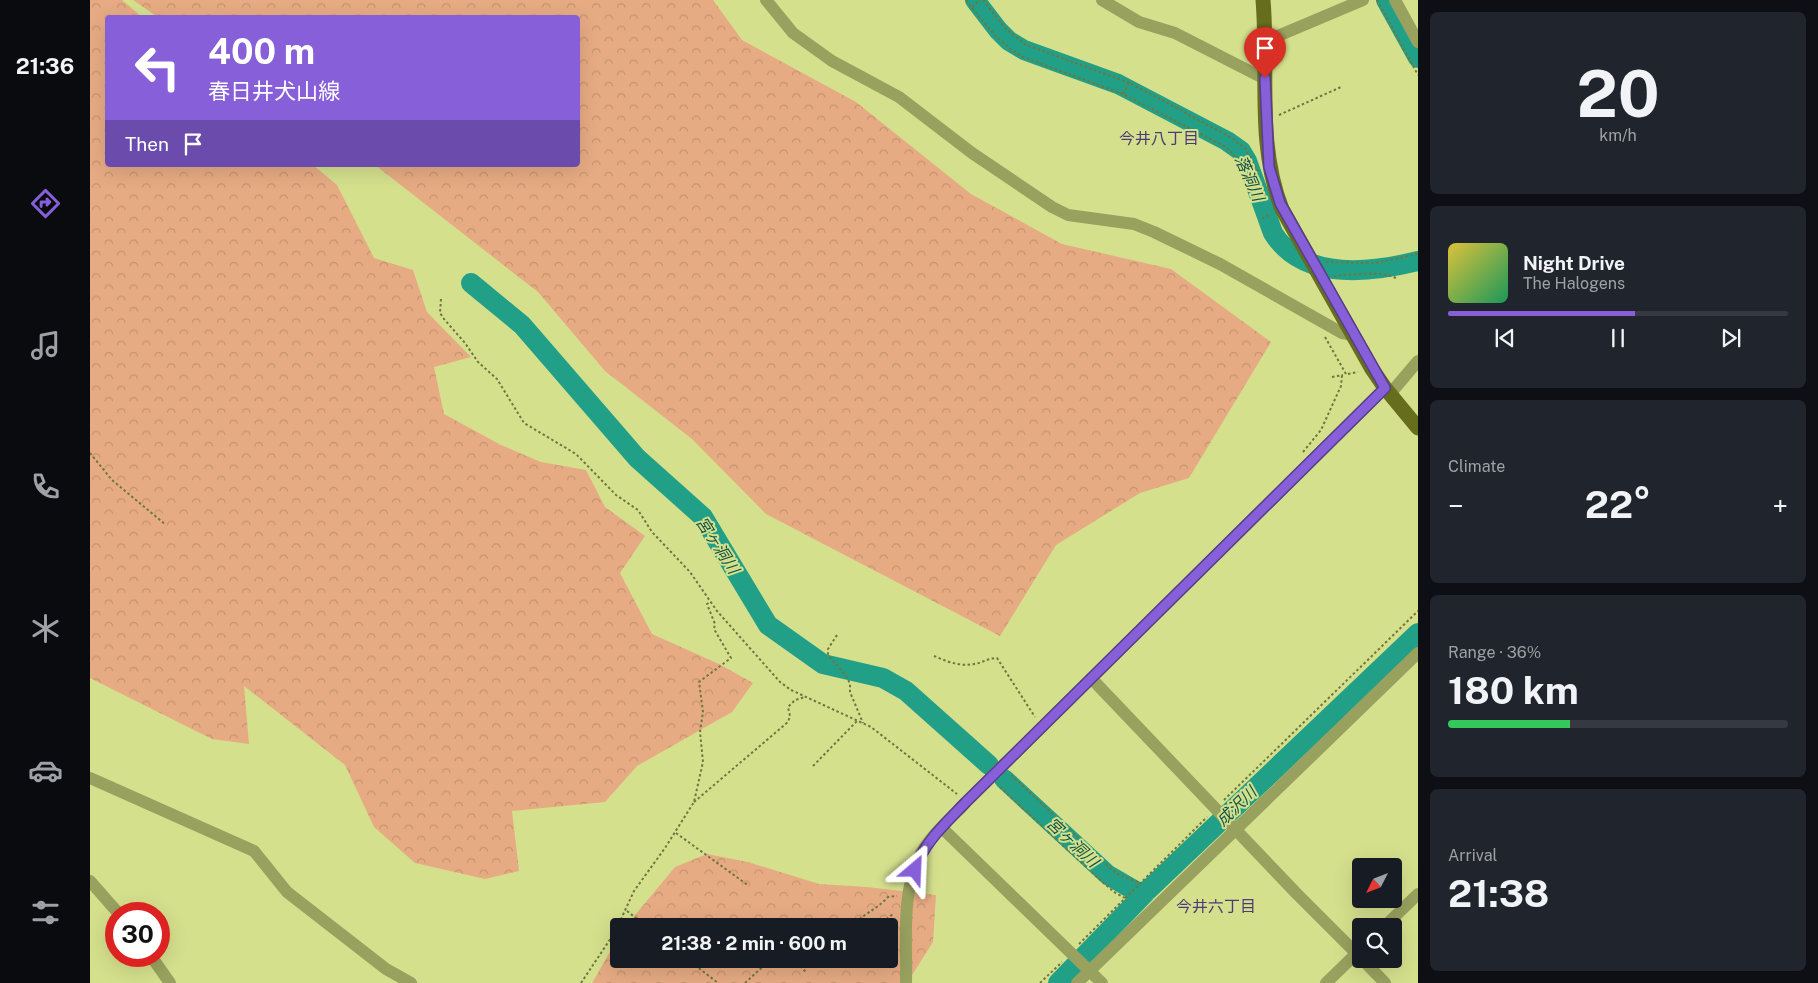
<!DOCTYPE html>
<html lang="en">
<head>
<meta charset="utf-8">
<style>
  :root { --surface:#171b24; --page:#20242c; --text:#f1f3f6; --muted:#9ea1a6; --line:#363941; --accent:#865fd9 }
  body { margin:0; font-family:"Public Sans","Noto Sans JP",sans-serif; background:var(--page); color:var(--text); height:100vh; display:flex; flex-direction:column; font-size:19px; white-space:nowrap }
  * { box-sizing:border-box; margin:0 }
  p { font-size:16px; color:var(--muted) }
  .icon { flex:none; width:28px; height:28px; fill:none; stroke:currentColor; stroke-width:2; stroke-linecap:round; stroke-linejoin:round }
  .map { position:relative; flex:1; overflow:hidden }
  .panel { display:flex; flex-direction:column; gap:12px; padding:12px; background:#0d0f14; width:400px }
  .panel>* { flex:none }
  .top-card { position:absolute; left:15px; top:15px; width:475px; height:152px; border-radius:5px; box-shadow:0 5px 20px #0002; background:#865fd9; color:#fff; overflow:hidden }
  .needle { width:32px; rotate:228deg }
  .buttons { position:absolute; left:1262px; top:858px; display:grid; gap:10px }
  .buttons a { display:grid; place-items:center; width:50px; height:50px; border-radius:5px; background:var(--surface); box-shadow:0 5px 20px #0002; font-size:25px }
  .speed { position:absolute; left:15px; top:902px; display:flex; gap:10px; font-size:25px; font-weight:700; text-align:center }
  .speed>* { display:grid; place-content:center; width:65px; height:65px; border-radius:50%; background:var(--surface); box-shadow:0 5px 20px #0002; line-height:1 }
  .speed .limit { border:8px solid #d22; background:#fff; color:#111 }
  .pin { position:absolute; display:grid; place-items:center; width:42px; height:42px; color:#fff; margin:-51px -21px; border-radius:50% 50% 50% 0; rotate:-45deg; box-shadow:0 0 5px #0007 }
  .pin .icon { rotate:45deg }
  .me { position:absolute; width:55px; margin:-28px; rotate:26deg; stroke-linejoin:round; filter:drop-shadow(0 0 4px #0008) }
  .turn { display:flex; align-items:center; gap:18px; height:105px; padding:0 20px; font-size:22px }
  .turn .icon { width:65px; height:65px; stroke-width:2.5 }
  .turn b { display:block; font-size:35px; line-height:42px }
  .then { display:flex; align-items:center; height:48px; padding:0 20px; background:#0003; gap:10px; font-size:19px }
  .big { font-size:38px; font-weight:700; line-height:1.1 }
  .panel .widget { flex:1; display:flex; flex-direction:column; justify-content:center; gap:8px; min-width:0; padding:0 18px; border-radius:8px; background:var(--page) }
  .panel .dial { align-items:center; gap:0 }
  .dial b { font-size:65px; line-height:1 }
  .song { display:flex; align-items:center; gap:15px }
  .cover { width:60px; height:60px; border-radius:8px; background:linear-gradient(135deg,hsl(50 70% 55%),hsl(150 70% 35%)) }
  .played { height:5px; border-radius:2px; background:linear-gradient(90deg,var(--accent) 55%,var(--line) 55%) }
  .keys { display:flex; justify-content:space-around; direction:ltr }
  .heat { display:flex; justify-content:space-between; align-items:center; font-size:28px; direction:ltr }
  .charge { height:8px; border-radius:4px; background:linear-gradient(90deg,#34c759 36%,var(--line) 0) }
  .trip { position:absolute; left:520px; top:918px; width:288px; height:50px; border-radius:5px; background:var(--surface); box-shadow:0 5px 20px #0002; font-weight:700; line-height:50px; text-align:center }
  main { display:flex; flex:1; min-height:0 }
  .dock { display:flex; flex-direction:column; width:90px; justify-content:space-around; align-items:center; background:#090b0e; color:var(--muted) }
  .dock .icon { width:35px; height:35px }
  .dock .current { color:var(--accent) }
  .dock b { font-size:22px; color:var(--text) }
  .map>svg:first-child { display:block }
  .forest { fill:url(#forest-crowns) }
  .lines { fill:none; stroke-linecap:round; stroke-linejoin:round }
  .river { stroke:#22a087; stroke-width:20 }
  .path { stroke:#6f7640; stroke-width:2; stroke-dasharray:2.5 2.5; stroke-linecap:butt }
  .street { stroke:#98a15e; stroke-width:12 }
  .primary { stroke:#666e1e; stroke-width:15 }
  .route-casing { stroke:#573e8d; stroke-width:12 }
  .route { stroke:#865fd9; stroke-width:9 }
  .labels { text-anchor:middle; stroke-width:4; stroke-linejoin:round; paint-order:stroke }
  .neighbourhood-label { font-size:16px; fill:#4b3a76; stroke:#d5e08d }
  .water-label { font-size:16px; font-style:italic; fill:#125345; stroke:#d5e08d }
</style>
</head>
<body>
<main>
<nav class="dock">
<b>21:36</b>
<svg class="icon current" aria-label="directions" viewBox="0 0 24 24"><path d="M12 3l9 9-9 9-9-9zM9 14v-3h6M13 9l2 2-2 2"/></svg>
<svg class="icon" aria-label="music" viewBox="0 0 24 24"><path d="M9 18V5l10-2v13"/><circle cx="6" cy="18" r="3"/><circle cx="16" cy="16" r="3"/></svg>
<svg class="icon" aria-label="phone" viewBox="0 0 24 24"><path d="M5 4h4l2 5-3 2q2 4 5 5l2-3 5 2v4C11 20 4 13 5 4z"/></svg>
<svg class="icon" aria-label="climate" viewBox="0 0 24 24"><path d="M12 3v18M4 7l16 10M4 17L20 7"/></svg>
<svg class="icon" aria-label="car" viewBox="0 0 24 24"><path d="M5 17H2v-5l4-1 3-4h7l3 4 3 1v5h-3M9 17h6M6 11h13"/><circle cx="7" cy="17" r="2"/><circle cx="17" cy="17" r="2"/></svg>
<svg class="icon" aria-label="filters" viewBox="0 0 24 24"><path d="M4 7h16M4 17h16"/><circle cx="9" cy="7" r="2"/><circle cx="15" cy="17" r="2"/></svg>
</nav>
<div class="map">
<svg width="1328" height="983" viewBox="0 0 1328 983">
  <defs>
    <pattern id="forest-crowns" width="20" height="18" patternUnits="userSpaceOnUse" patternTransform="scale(1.25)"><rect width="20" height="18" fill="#e6ab83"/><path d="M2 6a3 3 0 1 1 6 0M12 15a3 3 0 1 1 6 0" fill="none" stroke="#c5936f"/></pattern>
  </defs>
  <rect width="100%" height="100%" fill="#d5e08d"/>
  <!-- forest -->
  <path class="forest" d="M0 0H32L52 17 18 18V165H223L247 185 284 258 323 270 337 312 381 357 344 367 354 414 411 445 451 462 496 470 515 507 555 536 530 573 562 634 629 664 663 683 642 712 547 766 515 802 422 811 429 871 395 879 325 863 284 827 255 765 154 686 159 744 122 739 0 678Z
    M43 0H623L652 40 766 102 881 194 972 244 1081 269 1181 342 1099 478 1050 493 966 545 910 636 676 514 602 439 515 371 448 292 285 165H488V18H69Z
    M617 854 658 862 729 884 777 887 846 895 843 942 817 983H502L529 936V959H799V926H536L585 867Z"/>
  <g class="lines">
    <!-- river -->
    <path class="river" d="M885 0 908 30 919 41 934 50 1028 84 1137 141 1151 151 1157 161 1183 233C1213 281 1280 273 1328 261
      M1296 0 1328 58
      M381 283 432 325 547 458 613 517 678 625 733 664 793 678 816 691 899 765
      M914 779 1018 875 1049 893 1058 890
      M968 983 1058 890 1328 633"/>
    <!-- path -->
    <path class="path" d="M876 0C894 22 908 43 933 57L1033 94 1136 147 1148 159 1162 196
      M893 0 915 28 934 44 1040 83 1142 138 1155 148 1168 171
      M1287 0 1328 75
      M882 7 890 0
      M1033 94 1039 83
      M1189 115 1251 87
      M1172 219 1180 214
      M1236 262 1285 263 1328 254
      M1244 276C1259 275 1296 270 1307 279
      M351 299 350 313 354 319 375 343 388 362 407 379 434 423 486 454 526 495 548 510 562 532 600 572 627 611 690 682 701 690 781 727 867 794
      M1235 337 1256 374
      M1258 374 1268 372
      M1242 377 1253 375
      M1213 452 1231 430 1251 386 1252 375
      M0 453 22 480 76 525
      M747 635 738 649V655L757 677 760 684V692L773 723
      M844 656C856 661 870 667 884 664 892 663 898 658 907 658L945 717
      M723 766 767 721
      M921 775 1027 874 1050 883
      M910 787 1008 878 1024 892 1035 898
      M1134 800 1328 611
      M604 802 698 722 700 716 698 707 705 700 715 697
      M586 833 659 886
      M537 911 556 926
      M762 926C773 914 786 910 798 897L807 896
      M789 926 804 913
      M989 944 1117 817
      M597 959 628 983
      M703 959 717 973
      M491 983 525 932 544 891 575 848 604 802 613 762 610 732 613 712 609 682 641 658 624 629 625 624 617 604 620 602
      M655 983 681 959
      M950 983 972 962"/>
    <!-- street -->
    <path class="street" d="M676 0 703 33 742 61 809 97 882 153 962 207 978 215 1044 224 1064 232 1130 264 1252 333 1263 335
      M1012 0 1049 22 1085 33 1175 79
      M1305 0 1328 42
      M1176 41 1273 0
      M1300 394 1328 361
      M1001 678 1207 894 1271 958
      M0 778 164 851 197 892 296 969 321 983
      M852 828 1012 983
      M0 881 29 914
      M1295 926 1328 894
      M61 956 80 983
      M1272 959 1295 983
      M816 983C817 943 811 895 829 857 839 836 861 819 876 802L1295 388
      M987 983 1328 653
      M1236 983 1271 949"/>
    <!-- primary -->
    <path class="primary" d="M1173 0C1179 69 1166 144 1192 209L1282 369 1295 388 1328 428"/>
  </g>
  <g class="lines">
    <!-- route casing -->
    <g class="route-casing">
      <path id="route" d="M825 870C833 843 857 822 876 802L1295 388 1190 203 1179 167 1175 78"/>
    </g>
    <!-- route -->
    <use href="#route" class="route"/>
  </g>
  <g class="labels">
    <!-- neighbourhood labels -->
    <g class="neighbourhood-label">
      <text x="1069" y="144">今井八丁目</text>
      <text x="1126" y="912">今井六丁目</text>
    </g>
    <!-- water labels -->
    <g class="water-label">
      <text transform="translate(1160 178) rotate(66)" y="6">落洞川</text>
      <text transform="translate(628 545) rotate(57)" y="6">宮ヶ洞川</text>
      <text transform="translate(1146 806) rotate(-44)" y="6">成沢川</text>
      <text transform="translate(983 842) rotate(43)" y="6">宮ヶ洞川</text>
    </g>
  </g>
</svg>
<div class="buttons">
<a><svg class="needle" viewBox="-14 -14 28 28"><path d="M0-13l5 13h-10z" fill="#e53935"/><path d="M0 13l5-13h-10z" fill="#9ea1a6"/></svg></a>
<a><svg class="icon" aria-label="search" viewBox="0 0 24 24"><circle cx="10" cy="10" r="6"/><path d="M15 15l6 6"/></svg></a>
</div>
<div class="speed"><div class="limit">30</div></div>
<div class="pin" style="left:1175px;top:78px;background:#d93025"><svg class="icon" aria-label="arrive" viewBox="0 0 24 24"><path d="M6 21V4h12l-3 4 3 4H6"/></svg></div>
<svg class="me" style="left:825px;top:870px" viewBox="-20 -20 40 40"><path d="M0-17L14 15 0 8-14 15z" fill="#865fd9" stroke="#fff" stroke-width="4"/></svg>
<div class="trip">21:38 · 2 min · 600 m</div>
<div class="top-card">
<div class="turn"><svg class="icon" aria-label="left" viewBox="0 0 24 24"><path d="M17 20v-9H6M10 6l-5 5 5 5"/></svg><div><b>400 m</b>春日井犬山線</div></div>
<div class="then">Then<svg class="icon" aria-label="arrive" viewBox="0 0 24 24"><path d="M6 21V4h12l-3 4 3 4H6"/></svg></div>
</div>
</div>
<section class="panel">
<div class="widget dial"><b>20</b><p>km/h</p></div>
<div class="widget">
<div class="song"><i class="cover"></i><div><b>Night Drive</b><p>The Halogens</p></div></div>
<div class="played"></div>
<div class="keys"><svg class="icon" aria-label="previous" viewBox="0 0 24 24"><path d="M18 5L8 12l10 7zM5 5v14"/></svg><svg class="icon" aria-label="pause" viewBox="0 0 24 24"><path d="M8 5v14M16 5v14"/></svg><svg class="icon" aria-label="next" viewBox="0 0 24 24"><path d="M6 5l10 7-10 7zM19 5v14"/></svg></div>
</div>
<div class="widget"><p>Climate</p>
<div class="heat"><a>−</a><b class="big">22°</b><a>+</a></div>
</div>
<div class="widget"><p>Range · 36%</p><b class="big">180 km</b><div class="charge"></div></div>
<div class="widget"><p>Arrival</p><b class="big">21:38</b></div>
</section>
</main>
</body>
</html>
